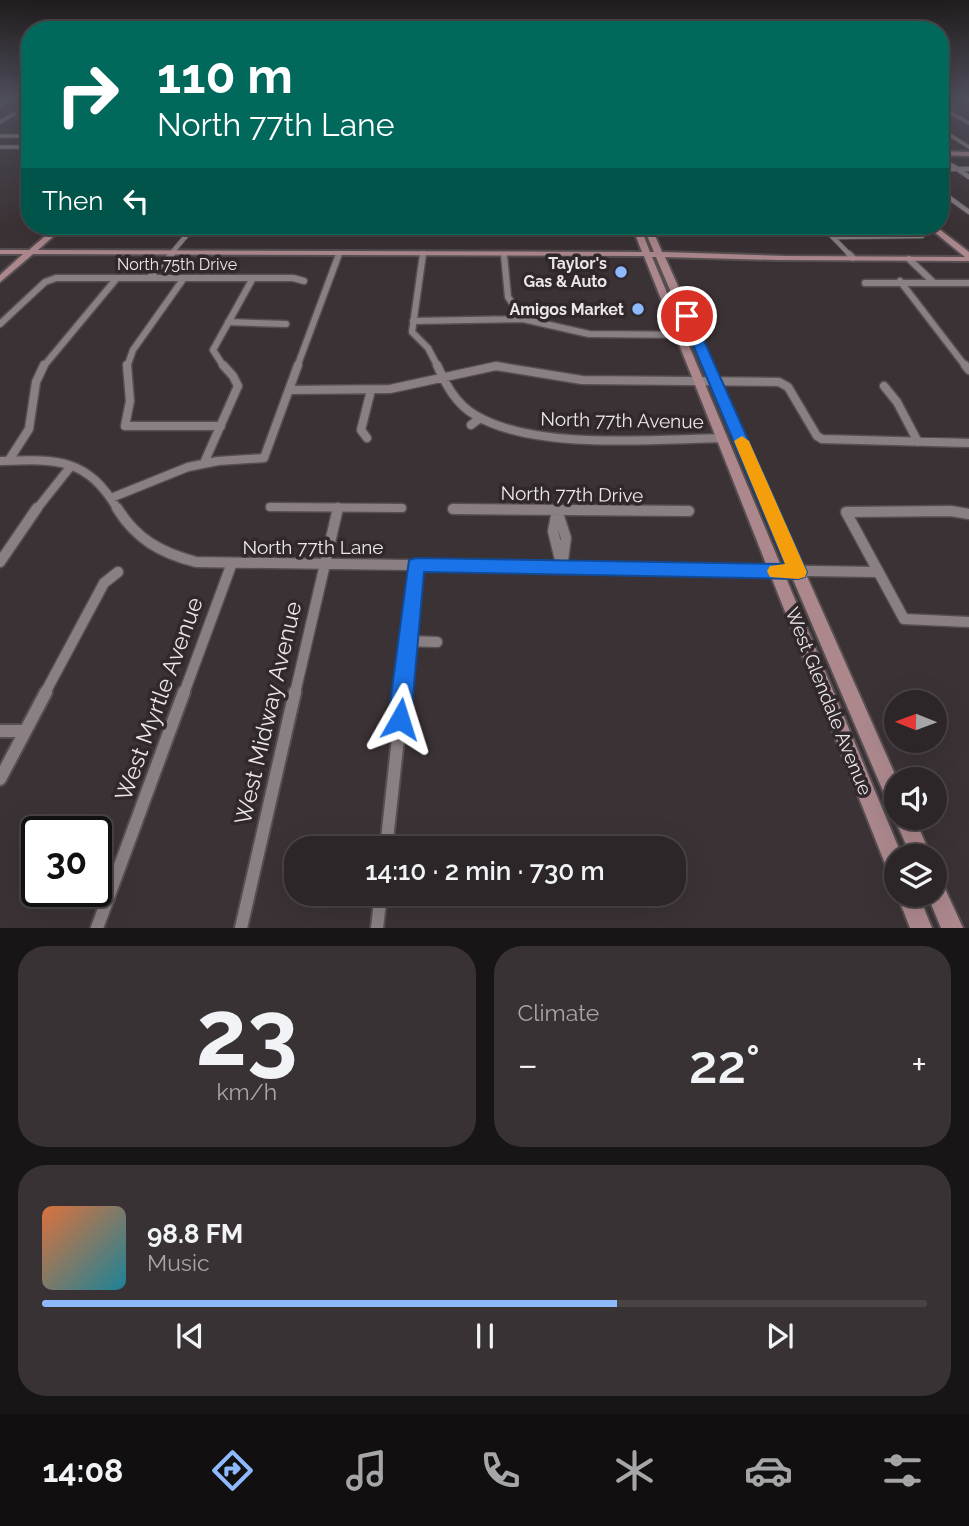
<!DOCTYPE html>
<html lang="en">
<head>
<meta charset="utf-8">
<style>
  :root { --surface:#2c2628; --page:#383234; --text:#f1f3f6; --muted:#a6a5a8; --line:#484345; --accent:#8eb9fd }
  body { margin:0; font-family:Raleway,sans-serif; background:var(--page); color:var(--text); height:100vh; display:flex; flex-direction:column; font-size:26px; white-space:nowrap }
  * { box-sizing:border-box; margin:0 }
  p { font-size:23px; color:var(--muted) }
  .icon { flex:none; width:38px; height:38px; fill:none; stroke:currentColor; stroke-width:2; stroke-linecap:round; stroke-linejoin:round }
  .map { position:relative; height:928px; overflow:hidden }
  .panel { display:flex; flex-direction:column; gap:18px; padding:18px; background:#181516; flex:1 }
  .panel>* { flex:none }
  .guide { position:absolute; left:21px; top:21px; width:928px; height:214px; border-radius:28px; box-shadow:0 7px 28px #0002,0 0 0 2px var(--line); background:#00695c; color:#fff; overflow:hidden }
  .needle { width:46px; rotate:271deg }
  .controls { position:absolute; left:884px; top:690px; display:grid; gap:14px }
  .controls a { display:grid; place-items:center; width:63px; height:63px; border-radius:50%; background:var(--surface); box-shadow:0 7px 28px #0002,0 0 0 2px var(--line); font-size:35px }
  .speed { position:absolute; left:21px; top:816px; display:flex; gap:14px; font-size:35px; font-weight:700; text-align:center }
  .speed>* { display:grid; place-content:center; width:91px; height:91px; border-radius:50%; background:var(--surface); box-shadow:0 7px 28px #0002,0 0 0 2px var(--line); line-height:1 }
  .speed .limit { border:4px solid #111; border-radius:10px; background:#fff; color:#111 }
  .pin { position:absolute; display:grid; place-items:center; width:60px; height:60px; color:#fff; margin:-30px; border:4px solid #fff; border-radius:50%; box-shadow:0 2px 7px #0007 }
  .me { position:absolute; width:77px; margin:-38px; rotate:6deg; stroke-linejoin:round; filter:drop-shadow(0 0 5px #0008) }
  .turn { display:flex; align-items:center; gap:24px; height:147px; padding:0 21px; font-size:32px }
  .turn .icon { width:91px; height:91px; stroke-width:2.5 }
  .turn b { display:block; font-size:49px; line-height:60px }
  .then { display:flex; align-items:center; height:66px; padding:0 21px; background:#0003; gap:14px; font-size:26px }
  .big { font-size:52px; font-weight:600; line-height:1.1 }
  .panel .tile { flex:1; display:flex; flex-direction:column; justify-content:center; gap:10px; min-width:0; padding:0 24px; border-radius:28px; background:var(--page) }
  .panel .dial { align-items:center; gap:0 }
  .dial b { font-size:91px; line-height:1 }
  .song { display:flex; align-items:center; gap:21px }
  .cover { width:84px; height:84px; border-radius:10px; background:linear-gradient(135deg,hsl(20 70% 55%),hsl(190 70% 35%)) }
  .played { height:7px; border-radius:4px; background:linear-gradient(90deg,var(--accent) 65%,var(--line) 65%) }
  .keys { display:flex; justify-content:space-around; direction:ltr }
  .heat { display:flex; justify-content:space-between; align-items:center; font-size:38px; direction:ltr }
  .panel .tiles { flex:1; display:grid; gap:18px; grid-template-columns:1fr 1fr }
  .tile:last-child { grid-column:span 2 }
  .trip { position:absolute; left:284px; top:836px; width:402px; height:70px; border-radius:28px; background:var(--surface); box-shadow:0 7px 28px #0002,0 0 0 2px var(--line); font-weight:600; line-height:70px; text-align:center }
  .tab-bar { display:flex; height:112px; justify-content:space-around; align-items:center; background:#120f10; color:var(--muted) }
  .tab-bar .icon { width:49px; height:49px }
  .tab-bar .active { color:var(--accent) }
  .tab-bar b { font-size:32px; color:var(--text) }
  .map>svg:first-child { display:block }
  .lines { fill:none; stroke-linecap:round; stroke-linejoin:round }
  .stream { stroke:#9772a2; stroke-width:2 }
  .street-far5-casing { stroke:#564f52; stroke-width:5 }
  .street-far4-casing { stroke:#564f52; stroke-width:6 }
  .street-far3-casing { stroke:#564f52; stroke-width:9 }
  .street-far2-casing { stroke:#564f52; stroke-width:11 }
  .street-far1-casing { stroke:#564f52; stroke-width:13 }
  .street-casing { stroke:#564f52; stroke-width:16 }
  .secondary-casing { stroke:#564f52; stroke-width:4 }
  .street-far5 { stroke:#8a8084; stroke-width:3.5 }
  .street-far4 { stroke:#8a8084; stroke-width:4.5 }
  .street-far3 { stroke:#8a8084; stroke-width:6 }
  .street-far2 { stroke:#8a8084; stroke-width:8 }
  .street-far1 { stroke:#8a8084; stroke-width:10 }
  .street { stroke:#8a8084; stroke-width:12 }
  .secondary { fill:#ac888d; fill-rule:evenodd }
  .route { fill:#1a73e8; stroke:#114b97; stroke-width:2 }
  .slow { fill:#f59e0b }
  .poi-dot { fill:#8eb9fd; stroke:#30282b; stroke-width:2.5 }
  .labels { text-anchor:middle; stroke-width:7; stroke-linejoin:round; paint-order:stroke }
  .far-poi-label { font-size:16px; font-weight:bold; fill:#ebe6e7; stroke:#30282b; text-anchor:end }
  .far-street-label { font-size:16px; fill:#ebe6e7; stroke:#30282b }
  .street-label { font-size:19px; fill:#ebe6e7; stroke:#30282b }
  .near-street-label { font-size:23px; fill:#ebe6e7; stroke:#30282b }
</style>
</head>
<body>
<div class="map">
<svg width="969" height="928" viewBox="0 0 969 928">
  <rect width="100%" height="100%" fill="#3b3235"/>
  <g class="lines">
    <!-- stream -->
    <path class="stream" d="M0 107 14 100"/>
    <!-- street-far5 casing -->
    <g class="street-far5-casing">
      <path id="street-far5" d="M0 105 11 99
        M940 107 969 123
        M0 122 14 114
        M940 129 969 147
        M0 136H30
        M0 147H30
        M940 158 956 168"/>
    </g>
    <!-- street-far4 casing -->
    <g class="street-far4-casing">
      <path id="street-far4" d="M953 166 969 177
        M940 169H969
        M940 191 969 212
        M822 226 850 255
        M95 231H258L263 226
        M833 237 922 236
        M170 255 186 236V232"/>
    </g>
    <!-- street-far3 casing -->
    <g class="street-far3-casing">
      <path id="street-far3" d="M423 254 412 332 428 348 438 367
        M849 254 853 258
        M504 255 508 297 523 319
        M909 259 932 281
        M149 278 172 254
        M900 281 966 367
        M865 283H969
        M413 321 523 319 589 334 696 335
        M228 322 286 324
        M0 324 45 282 56 278H293L304 281
        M43 367 117 278
        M127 367 133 350 184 278
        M224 367 213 350 253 278
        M297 367 339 254
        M491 367H503"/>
    </g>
    <!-- street-far2 casing -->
    <g class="street-far2-casing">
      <path id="street-far2" d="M127 365 130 401 125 426H221
        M437 365C446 385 456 404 475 415 535 451 654 439 723 438
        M965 365 969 370
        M884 386 897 402 918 442
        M291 390 390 389 496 366 582 380 779 382 788 387 817 436 822 439 969 443
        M471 425 480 418
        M367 438 361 430 371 390
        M9 460 29 429 36 382 44 365
        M0 461C57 459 87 457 118 510
        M204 463 238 386 233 376 223 365
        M111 498 188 467 218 461 264 458 298 365
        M270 507 402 508
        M453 509 591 510
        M36 510 71 466
        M337 510 338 507"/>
    </g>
    <!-- street-far1 casing -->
    <g class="street-far1-casing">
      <path id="street-far1" d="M117 508C136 539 161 553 196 562L876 572
        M453 509 689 511
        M557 510 566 538 562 568
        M557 510 553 531 562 568
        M969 514 951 511 846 512 904 619 969 622
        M0 562 37 508
        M408 641 437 642
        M45 693 104 583 118 572
        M184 693 232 563
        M295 693 338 508
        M402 693 416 565"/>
    </g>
    <!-- street casing -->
    <g class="street-casing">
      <path id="street" d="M0 731H25
        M0 779 46 692
        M386 849 403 692
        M97 928 184 692
        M241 928 295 692
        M377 928 381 894"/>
    </g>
    <!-- secondary casing -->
    <g class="secondary-casing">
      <path id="secondary" d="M964 99H969V102Z
        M940 151 969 152V156L940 155Z
        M57 226H65L38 250 642 252 632 226H640L650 252H654L643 226H651L662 252 785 256 965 257 927 226H935L969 252V261L777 260 665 257 897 779 896 808 889 805 656 257H652L902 856H896V876L889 873 886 866 644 256 33 254 0 282V275L23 254H0V250H29Z
        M896 813V817H914L931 856H911L894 817Z
        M934 877 941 880 963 928H941L927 894H934Z
        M897 894H918L932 928H910Z"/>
    </g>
    <!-- street-far5 -->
    <use href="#street-far5" class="street-far5"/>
    <!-- street-far4 -->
    <use href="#street-far4" class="street-far4"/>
    <!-- street-far3 -->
    <use href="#street-far3" class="street-far3"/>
    <!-- street-far2 -->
    <use href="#street-far2" class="street-far2"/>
    <!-- street-far1 -->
    <use href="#street-far1" class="street-far1"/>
    <!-- street -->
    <use href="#street" class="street"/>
    <!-- secondary -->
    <use href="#secondary" class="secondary"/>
  </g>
  <!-- sky -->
  <linearGradient id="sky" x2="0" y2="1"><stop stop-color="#201c1d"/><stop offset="0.43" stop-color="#4f4f5c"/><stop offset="1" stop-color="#4f4f5c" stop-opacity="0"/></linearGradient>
  <rect width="969" height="229" fill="url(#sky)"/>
  <!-- route -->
  <path class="route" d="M687 312 693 316 807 572 805 577 798 579 424 572 411 719 408 727 400 730 392 727 388 719 409 560 416 558 785 564 681 316Z"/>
  <!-- slow -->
  <path class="slow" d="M742 436 749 441 807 572 805 577 798 579 770 577 767 571 770 566 785 564 734 441Z"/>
  <!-- markers -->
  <g class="poi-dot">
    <circle cx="621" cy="272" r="7"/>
    <circle cx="638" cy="309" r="7"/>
  </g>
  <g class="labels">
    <!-- far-poi labels -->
    <g class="far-poi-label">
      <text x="607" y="269">Taylor's<tspan x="607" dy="18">Gas &amp; Auto</tspan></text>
      <text x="624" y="315">Amigos Market</text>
    </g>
    <!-- far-street labels -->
    <g class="far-street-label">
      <text x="177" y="270">North 75th Drive</text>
    </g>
    <!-- street labels -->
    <g class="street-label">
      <text transform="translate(622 420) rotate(1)" y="7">North 77th Avenue</text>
      <text transform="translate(572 494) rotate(1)" y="7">North 77th Drive</text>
      <text x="313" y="554">North 77th Lane</text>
      <text transform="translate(829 701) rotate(68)" y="7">West Glendale Avenue</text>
    </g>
    <!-- near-street labels -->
    <g class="near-street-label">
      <text transform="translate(159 699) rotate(-70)" y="8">West Myrtle Avenue</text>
      <text transform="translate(268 713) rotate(-77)" y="8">West Midway Avenue</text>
    </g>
  </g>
</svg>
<div class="controls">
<a><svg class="needle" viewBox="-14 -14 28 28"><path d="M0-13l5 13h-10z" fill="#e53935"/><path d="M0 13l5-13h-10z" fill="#a6a5a8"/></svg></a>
<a><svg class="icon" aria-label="sound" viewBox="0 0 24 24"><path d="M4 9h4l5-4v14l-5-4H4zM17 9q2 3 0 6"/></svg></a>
<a><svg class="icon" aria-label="layers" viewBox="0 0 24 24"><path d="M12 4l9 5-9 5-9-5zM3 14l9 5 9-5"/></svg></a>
</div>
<div class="speed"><div class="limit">30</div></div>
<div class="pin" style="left:687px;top:316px;background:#d93025"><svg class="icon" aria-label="arrive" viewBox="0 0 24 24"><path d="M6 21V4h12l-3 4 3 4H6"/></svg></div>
<svg class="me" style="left:400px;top:719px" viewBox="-20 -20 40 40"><path d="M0-17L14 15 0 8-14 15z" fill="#1a73e8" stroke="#fff" stroke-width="4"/></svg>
<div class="trip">14:10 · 2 min · 730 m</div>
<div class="guide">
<div class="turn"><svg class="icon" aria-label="right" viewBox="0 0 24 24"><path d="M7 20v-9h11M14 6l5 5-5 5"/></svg><div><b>110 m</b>North 77th Lane</div></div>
<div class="then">Then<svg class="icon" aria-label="left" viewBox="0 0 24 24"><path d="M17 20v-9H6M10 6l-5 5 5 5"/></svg></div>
</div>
</div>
<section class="panel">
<div class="tiles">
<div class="tile dial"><b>23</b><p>km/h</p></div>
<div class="tile"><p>Climate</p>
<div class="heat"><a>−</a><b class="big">22°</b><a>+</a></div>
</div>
<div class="tile">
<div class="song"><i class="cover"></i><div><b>98.8 FM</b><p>Music</p></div></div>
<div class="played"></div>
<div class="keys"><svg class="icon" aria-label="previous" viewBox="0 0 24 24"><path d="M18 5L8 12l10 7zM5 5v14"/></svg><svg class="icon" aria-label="pause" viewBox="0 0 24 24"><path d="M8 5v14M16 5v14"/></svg><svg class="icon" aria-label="next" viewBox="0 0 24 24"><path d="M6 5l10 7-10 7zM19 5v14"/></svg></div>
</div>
</div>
</section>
<nav class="tab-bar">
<b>14:08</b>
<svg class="icon active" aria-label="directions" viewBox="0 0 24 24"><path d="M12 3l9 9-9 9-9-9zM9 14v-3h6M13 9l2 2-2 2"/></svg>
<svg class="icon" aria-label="music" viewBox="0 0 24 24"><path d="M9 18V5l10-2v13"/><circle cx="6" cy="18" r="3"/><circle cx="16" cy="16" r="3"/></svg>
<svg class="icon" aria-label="phone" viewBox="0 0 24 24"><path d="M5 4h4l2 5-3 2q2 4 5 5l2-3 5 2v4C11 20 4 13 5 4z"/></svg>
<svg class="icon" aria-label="climate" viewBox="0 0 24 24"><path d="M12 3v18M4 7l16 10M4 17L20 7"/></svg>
<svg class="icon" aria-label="car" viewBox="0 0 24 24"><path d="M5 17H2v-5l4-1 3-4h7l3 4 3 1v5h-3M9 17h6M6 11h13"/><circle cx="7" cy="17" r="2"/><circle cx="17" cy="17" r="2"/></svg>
<svg class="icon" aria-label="filters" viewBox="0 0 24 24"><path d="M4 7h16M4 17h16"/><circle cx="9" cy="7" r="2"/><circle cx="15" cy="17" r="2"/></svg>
</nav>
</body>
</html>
